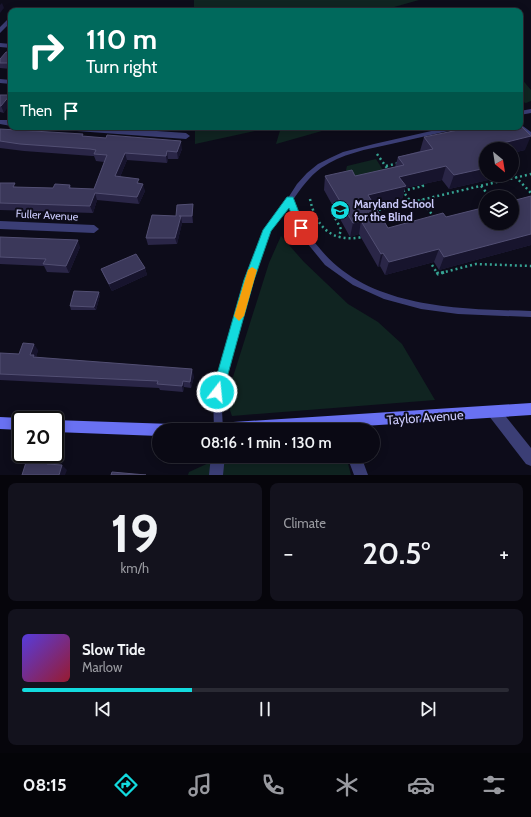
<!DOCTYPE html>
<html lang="en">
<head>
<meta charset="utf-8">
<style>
  :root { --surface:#0a0914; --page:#13121d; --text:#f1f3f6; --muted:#999aa0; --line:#2a2a34; --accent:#13dbde }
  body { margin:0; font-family:Cabin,sans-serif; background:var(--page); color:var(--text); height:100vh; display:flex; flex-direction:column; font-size:15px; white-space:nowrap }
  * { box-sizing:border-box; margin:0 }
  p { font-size:13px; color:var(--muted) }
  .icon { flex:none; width:22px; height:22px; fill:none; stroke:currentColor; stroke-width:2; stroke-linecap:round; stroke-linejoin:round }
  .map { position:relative; height:475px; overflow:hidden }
  .details { display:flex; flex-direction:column; gap:8px; padding:8px; background:#06050b; flex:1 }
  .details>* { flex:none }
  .hud { position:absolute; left:8px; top:8px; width:515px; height:122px; border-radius:8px; box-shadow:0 2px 10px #0003,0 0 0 1px var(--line); background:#00695c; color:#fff; overflow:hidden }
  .needle { width:26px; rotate:150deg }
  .buttons { position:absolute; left:479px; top:142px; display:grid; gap:8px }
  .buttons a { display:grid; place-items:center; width:40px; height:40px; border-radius:50%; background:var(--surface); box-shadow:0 2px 10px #0003,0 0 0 1px var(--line); font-size:20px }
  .speed { position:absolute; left:12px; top:411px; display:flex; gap:8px; font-size:20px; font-weight:700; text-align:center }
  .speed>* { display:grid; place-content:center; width:52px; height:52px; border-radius:50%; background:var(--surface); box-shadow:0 2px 10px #0003,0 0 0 1px var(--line); line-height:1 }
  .speed .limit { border:2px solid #111; border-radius:6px; background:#fff; color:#111 }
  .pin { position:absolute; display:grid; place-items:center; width:34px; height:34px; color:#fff; margin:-17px; border-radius:8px; box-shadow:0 2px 6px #0006 }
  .me { position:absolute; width:44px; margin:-22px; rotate:16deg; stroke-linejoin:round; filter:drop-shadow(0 0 3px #0008) }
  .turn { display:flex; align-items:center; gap:14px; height:84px; padding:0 12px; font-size:18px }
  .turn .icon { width:52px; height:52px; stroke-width:2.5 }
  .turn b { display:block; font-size:28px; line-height:34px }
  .then { display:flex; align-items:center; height:38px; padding:0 12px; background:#0003; gap:8px; font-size:15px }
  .big { font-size:30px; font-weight:600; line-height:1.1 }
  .details .tile { flex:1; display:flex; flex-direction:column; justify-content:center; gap:6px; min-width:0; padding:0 14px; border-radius:8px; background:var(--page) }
  .details .dial { align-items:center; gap:0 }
  .dial b { font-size:52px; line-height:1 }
  .song { display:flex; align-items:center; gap:12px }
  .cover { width:48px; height:48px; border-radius:6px; background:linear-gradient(135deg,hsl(250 70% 55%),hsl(350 70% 35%)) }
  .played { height:4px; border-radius:2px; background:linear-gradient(90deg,var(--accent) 35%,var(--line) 35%) }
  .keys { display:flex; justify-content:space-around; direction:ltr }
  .heat { display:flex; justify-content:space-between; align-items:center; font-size:22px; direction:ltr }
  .details .tiles { flex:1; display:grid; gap:8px; grid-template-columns:1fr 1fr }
  .tile:last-child { grid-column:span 2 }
  .trip { position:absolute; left:152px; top:423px; width:228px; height:40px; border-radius:20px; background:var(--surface); box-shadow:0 2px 10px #0003,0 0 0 1px var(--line); font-weight:600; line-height:40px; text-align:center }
  .tab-bar { display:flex; height:64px; justify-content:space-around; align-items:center; background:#040408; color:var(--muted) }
  .tab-bar .icon { width:28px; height:28px }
  .tab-bar .selected { color:var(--accent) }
  .tab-bar b { font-size:18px; color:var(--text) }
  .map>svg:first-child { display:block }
  .green { fill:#102421 }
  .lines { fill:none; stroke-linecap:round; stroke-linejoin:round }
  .path-far1 { stroke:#36a292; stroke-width:2.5; stroke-dasharray:2 3; stroke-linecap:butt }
  .path { stroke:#36a292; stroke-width:3; stroke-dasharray:2.5 3.5; stroke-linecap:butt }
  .lane { fill:#3b3e75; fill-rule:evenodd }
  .street { fill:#3b3e75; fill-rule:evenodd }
  .secondary { fill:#6971f2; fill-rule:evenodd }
  .wall { fill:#2a2647 }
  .shaded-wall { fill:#17142d }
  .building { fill:#3b385a; stroke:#524f73 }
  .route { fill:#13dbde; stroke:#0c8e90 }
  .slow { fill:#f59e0b }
  .labels { text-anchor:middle; stroke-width:4; stroke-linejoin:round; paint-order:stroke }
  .poi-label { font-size:11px; font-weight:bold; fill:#cbcafb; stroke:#0d0c1a; text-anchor:start }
  .street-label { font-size:11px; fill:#cbcafb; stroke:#0d0c1a }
  .near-street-label { font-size:13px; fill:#cbcafb; stroke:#0d0c1a }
</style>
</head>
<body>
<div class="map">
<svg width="531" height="475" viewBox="0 0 531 475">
  <rect width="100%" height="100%" fill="#0d0c1a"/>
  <!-- green -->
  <path class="green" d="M194 0H419L380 11H194Z
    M520 77 531 90V101L526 103 520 101Z
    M195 127H273L195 144Z
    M281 127H336L276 144Z
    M376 159 383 170 354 183 346 170 347 166Z
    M281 236 304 262 348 304 378 322 402 344 435 400 232 416 226 399 269 263Z
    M224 456H346L351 475H188L189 472Z"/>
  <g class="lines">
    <!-- path-far1 -->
    <path class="path-far1" d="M377 154 389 171
      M512 157 516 156 513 153
      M386 166 399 163
      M512 173 531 193
      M481 186 490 197
      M402 190 411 202
      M403 191 423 186 422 184
      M310 199C316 228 333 243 362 237
      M421 200 434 217
      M388 203 391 207
      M374 211 531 174
      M333 214 341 229 339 237
      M432 265 437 273
      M441 273 476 264 531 266"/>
    <!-- path -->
    <path class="path" d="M437 272 438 274 445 272"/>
    <!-- lane -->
    <path class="lane" d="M0 79 11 80V84L0 83Z
      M531 109V113L520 115V111Z
      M520 124 531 132V137L518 127H520Z
      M449 127H460L457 129C435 134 413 139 391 144 367 149 341 154 321 168 309 177 301 188 293 200 298 211 302 223 308 233 311 239 317 245 321 250 370 309 461 309 531 311V317L458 314 421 309 384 299 353 285 325 265 303 238 289 206 270 231 253 280 221 392 223 429 222 430H214L213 392 245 280 264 230 288 198 297 184 307 173 318 164 330 158 343 152 374 144Z"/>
    <!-- street -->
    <path class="street" d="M19 7 22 9 21 11H14Z
      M11 16V22L0 33V27Z
      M0 43 11 44V48L0 47Z
      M0 120H11V126L0 124Z
      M59 127H98L186 133 190 136 186 139 63 130Z
      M0 221 94 225 99 229 94 233 0 229Z
      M494 406 499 408 531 448V466L526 464 489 416 488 412 489 408Z
      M211 456H225L223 475H209Z
      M347 456H361L368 475H354Z"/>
    <!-- secondary -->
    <path class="secondary" d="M531 403V415L302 430H159V436L55 432 54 420 172 424 218 423Z
      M0 417 21 418 26 420H21V430L0 429Z"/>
  </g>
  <!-- wall -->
  <path class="wall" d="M11 52V69L0 68V59Z
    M0 95 4 113 0 112Z
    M0 129 84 136 182 149 178 159H168L167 163 127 160 120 177 140 183 145 191 139 204 97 200 93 213 0 210V183L17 187 53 188 70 185 71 188 94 189 104 162 96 161 94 156H92L24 151 0 148Z
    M424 137 525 150 512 153V149H486L510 175 449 189 442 180 405 188 402 200 375 206 388 228 446 217 531 196V245L439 270 434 262 385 275 380 266 378 267 359 234 350 237 324 190 325 176H355L395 167 398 157 420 151Z
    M193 204V223H182L177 244 148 245 146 238Z
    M0 237 80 247 69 273 47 272 44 266 0 264Z
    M145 268 147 275 112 291 104 276 101 269Z
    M100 295 96 310H71L70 306Z
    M38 350 36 357 194 376 191 388 184 387 183 392 160 390 159 388 0 380V353L19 354Z"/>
  <!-- shaded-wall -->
  <path class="shaded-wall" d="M2 3 4 8 0 13V5Z
    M10 95 11 98V103L4 113 1 106Z
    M531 136 525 150 512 153V149H497L499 144Z
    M181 141 182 149 178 159 177 152Z
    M167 151 168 159 167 163 166 156Z
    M125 153 127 160 117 184 115 176Z
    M512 162H516L512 171Z
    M446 166 442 180 405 188 402 200 365 209 368 195 399 177Z
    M486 168V175H510L449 189 454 175Z
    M143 184 145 191 139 204 137 197Z
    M95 193 97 200 93 213 90 206Z
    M193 204V223L192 216Z
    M181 216 182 223 177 244 175 238Z
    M361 221 359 234 350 237 353 223Z
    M531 234V245L439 270 444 257Z
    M78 240 80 247 69 273 66 266Z
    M439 249 434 262 385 275 389 262Z
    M383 253 380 266 378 267 381 254Z
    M145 268 147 275 112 291 109 284Z
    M99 292 100 295 96 310 94 307Z
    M34 344 38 350 36 358 30 355Z
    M192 369 194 376 191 388 190 382Z
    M183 381 184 387 183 392 182 386Z
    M49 457 54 462 52 469 47 464Z
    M62 465 67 470 65 475H59Z"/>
  <!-- building -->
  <path class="building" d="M6 52H11V63H0V59Z
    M0 95H10L1 106H0Z
    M520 125 531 136 499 144 504 149H486V168L454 175 446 166 399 177 406 186 368 195 388 228 443 213 446 217 486 207V223H512V201L531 196V234L444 257 439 249 389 262 383 253 381 254 361 221 353 223 325 176 352 170 355 176 404 165 398 157 433 149 424 137 473 127H520Z
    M0 129 83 134 82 136 106 138 107 135 181 141 177 152 167 151 166 156 125 153 115 176 139 179 137 183 143 184 137 197 95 193 90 206 0 203V183H15L13 187 53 188 55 184 70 185 69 188 94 189 107 155 94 154 96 150 90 149 20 144 0 141Z
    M512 157 516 162H512Z
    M193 204 192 216H179H181L175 238H146L152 215 176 216 177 205Z
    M0 237 78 240 66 266 43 264 46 259 0 257Z
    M136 254 145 268 109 284 101 269Z
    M74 291 99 292 94 307 70 306Z
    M23 343 34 344 30 355H34L33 357 192 369 190 382 183 381 182 386 157 384 158 381 0 374V353L19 354Z
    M28 456 49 457 47 464 62 465 59 475H22Z
    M112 472 146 475H111Z"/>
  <!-- route -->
  <path class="route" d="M287 197H293L305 228 301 232 298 231 289 208 271 231 254 280 223 392 221 396 217 398 213 396 212 392 244 280 263 230Z"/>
  <!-- slow -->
  <path class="slow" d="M252 267 257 270 244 316 239 321 234 316 248 270Z"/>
  <!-- icons -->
  <defs>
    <g id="school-disc" transform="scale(1)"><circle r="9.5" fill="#13dbde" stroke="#0d0c1a"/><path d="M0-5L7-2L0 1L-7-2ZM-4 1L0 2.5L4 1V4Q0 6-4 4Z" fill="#111"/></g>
  </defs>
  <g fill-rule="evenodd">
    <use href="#school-disc" x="340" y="210"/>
  </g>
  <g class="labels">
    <!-- poi labels -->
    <g class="poi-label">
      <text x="354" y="208">Maryland School<tspan x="354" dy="13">for the Blind</tspan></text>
    </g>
    <!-- street labels -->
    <g class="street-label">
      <text transform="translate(47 215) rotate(3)" y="4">Fuller Avenue</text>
    </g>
    <!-- near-street labels -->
    <g class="near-street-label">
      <text transform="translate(425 417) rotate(-4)" y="5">Taylor Avenue</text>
    </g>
  </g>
</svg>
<div class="buttons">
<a><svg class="needle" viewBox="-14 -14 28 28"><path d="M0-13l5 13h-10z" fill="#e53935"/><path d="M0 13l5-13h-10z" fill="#999aa0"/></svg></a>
<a><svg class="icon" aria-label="layers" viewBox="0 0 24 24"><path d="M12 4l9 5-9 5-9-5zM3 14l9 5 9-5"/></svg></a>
</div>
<div class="speed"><div class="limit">20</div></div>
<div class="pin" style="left:301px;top:228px;background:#d93025"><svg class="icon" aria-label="arrive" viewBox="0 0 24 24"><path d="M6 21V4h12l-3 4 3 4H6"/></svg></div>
<svg class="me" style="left:217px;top:392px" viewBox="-20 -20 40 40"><circle r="17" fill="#13dbde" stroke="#fff" stroke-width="3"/><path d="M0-11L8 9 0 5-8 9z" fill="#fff"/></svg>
<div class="trip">08:16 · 1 min · 130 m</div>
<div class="hud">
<div class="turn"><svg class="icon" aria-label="right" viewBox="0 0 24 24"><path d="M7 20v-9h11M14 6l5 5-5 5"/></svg><div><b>110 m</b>Turn right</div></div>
<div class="then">Then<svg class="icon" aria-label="arrive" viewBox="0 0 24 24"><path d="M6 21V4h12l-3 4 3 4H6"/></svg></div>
</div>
</div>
<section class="details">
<div class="tiles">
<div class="tile dial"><b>19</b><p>km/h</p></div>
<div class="tile"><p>Climate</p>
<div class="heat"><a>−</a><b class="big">20.5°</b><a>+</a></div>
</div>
<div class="tile">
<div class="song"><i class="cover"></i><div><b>Slow Tide</b><p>Marlow</p></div></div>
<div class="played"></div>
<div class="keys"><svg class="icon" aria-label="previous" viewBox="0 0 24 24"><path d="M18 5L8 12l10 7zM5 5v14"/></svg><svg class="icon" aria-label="pause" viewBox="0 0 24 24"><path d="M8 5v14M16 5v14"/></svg><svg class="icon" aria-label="next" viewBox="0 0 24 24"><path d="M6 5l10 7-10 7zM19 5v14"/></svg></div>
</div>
</div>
</section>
<nav class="tab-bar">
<b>08:15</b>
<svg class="icon selected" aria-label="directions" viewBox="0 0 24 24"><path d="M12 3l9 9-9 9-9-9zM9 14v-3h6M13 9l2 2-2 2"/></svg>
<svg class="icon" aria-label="music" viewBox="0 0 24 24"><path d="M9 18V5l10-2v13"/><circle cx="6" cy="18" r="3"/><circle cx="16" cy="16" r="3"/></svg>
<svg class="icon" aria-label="phone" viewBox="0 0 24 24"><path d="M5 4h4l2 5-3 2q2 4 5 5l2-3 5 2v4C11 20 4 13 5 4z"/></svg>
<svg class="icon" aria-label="climate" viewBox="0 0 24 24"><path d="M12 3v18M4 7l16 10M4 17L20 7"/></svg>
<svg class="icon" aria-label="car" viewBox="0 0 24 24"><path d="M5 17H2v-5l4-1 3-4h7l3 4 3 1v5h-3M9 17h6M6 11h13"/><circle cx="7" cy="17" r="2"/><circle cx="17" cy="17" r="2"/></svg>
<svg class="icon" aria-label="filters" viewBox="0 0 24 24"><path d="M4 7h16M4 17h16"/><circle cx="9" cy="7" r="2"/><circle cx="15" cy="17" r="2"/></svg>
</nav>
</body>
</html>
